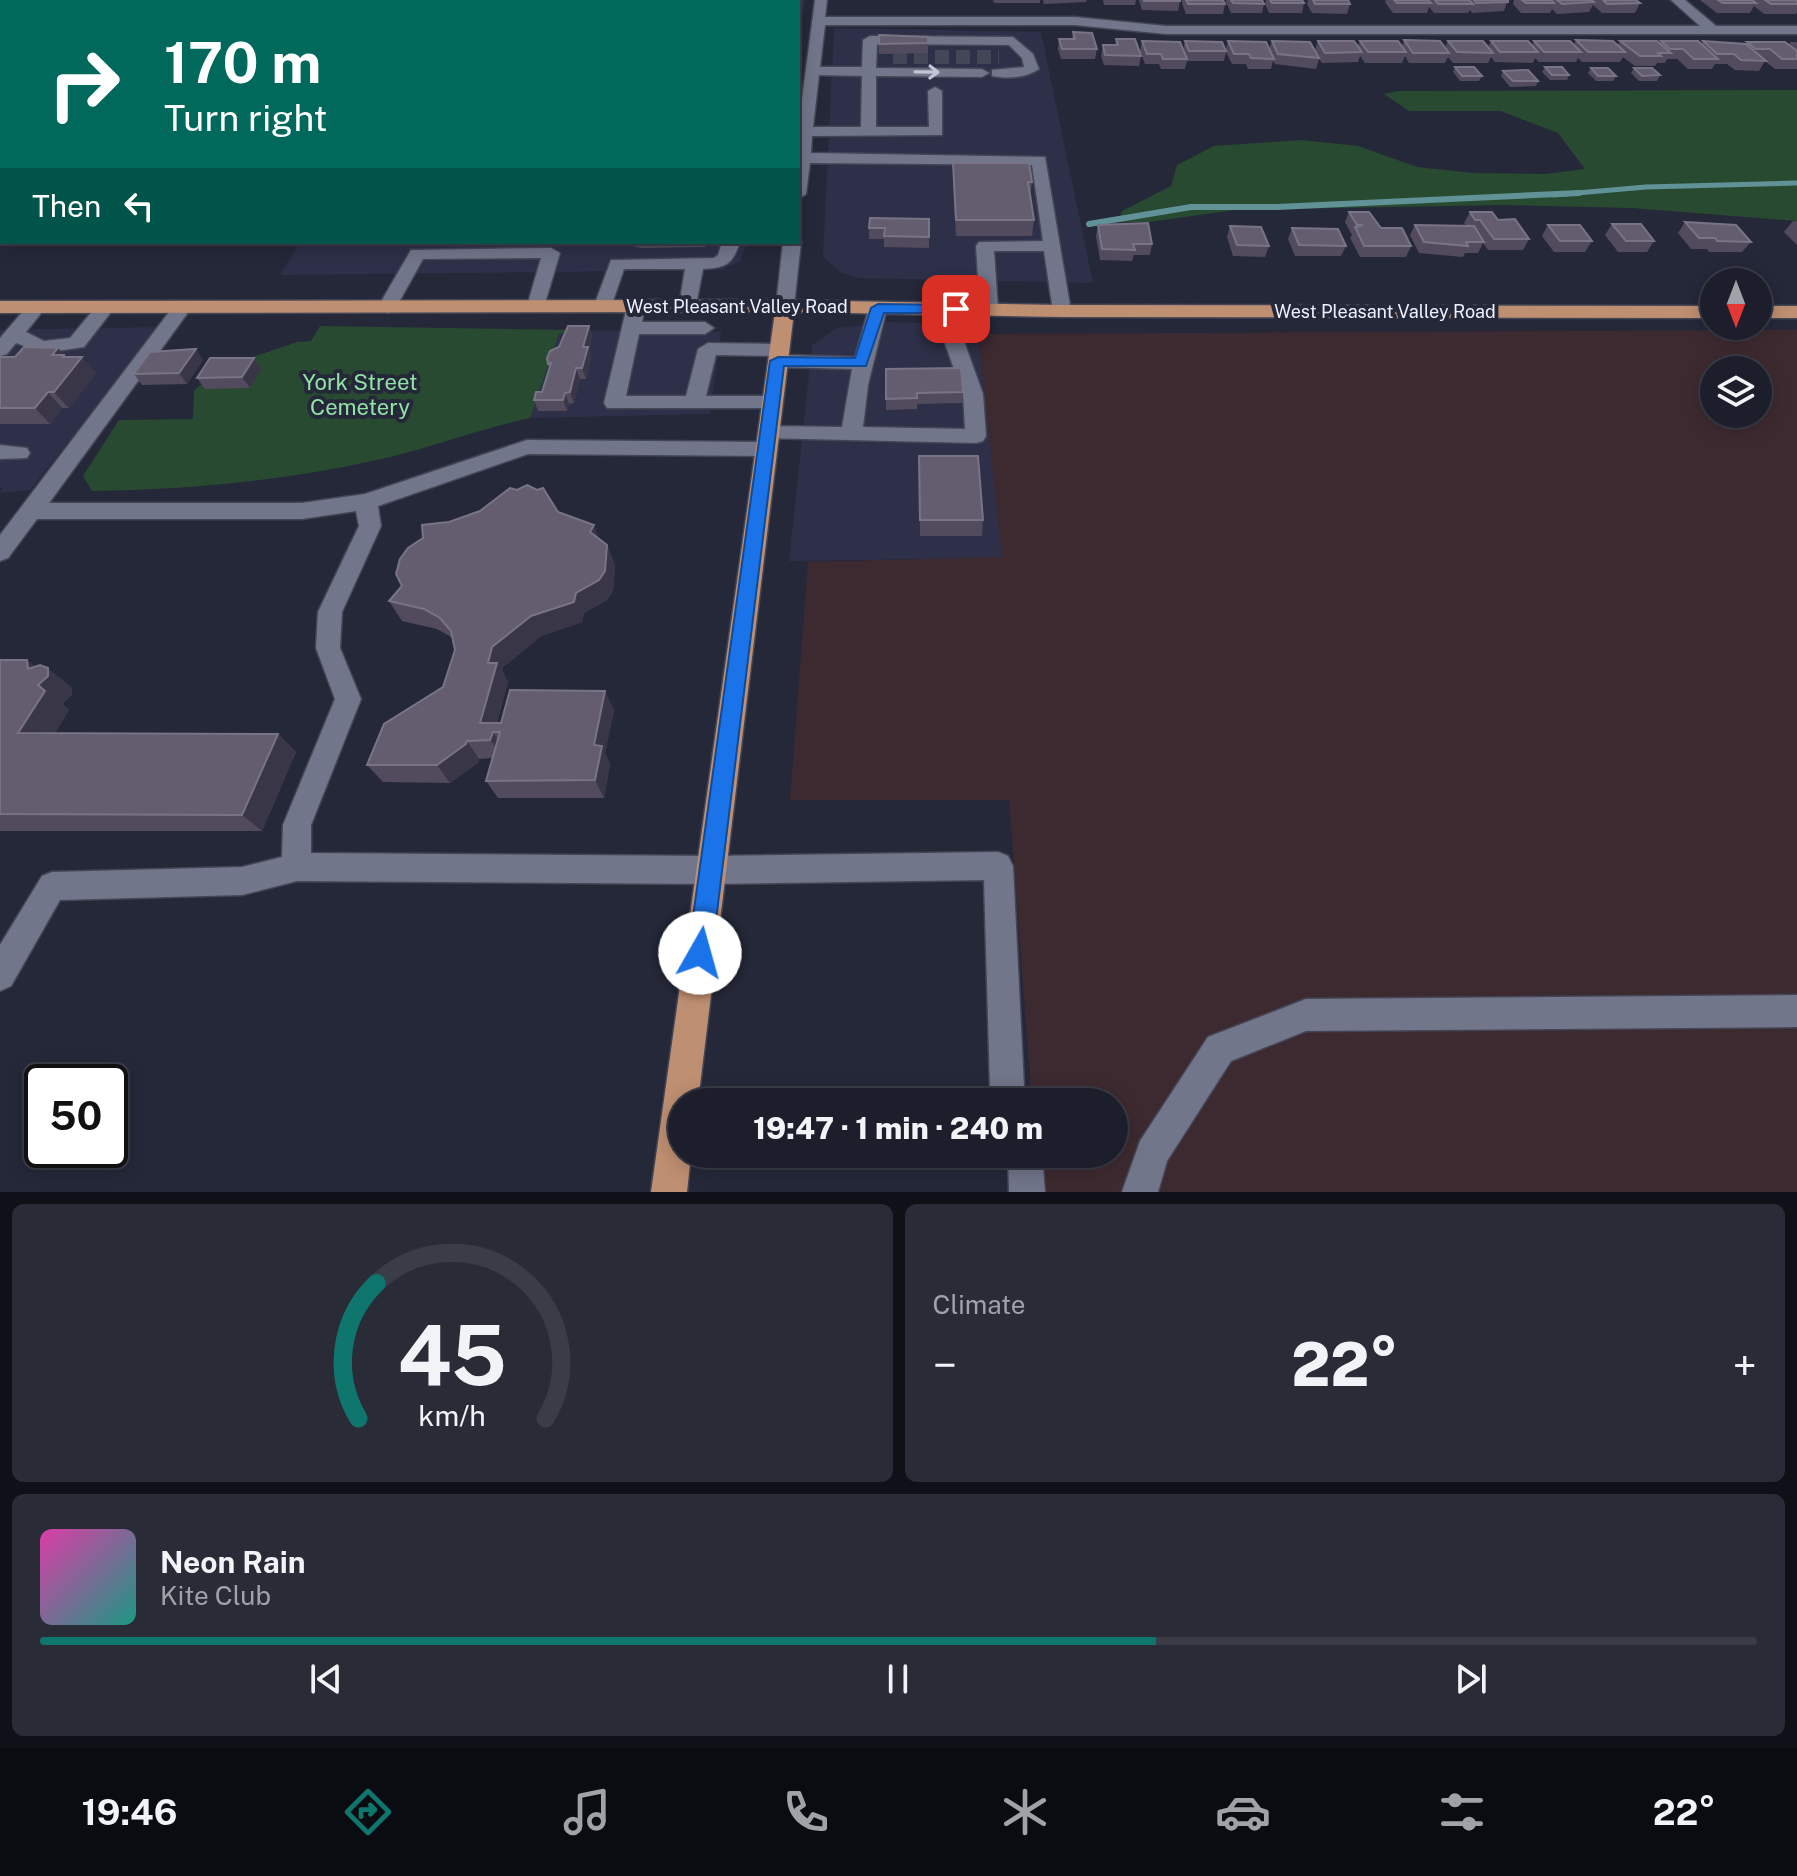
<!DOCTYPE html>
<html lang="en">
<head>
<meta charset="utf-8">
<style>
  :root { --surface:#1c1e2b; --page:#292b37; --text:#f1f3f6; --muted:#a0a2a9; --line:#3a3c47; --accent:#0f766e }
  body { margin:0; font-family:"Public Sans",sans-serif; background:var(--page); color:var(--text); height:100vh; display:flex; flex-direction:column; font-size:30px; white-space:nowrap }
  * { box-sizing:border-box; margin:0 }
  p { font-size:26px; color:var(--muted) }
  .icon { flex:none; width:44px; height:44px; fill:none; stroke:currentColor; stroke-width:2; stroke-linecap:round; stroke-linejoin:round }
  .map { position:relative; height:1192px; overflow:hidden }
  .sheet { display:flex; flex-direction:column; gap:12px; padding:12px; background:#0f1018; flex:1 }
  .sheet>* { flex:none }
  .top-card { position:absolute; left:0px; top:0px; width:800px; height:244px; box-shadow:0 4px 20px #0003,0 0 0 2px var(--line); background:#00695c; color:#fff; overflow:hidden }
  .needle { width:52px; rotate:180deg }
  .buttons { position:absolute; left:1700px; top:268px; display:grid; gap:16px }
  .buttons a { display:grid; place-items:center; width:72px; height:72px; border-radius:50%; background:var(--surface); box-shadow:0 4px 20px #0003,0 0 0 2px var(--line); font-size:40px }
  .speed { position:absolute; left:24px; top:1064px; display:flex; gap:16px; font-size:40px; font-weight:700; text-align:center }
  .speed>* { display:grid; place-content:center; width:104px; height:104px; border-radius:50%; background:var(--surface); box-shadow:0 4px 20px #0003,0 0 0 2px var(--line); line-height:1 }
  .speed .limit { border:4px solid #111; border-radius:12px; background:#fff; color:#111 }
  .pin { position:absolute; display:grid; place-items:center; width:68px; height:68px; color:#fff; margin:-34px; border-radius:16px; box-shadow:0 4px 12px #0006 }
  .me { position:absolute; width:88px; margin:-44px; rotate:7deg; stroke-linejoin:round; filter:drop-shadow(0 0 6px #0008) }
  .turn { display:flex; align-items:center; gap:28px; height:168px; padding:0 32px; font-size:36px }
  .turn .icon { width:104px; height:104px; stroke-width:2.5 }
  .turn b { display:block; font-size:56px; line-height:68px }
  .then { display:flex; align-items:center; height:76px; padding:0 32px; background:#0003; gap:16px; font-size:30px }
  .big { font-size:60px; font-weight:800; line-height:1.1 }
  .sheet .card { flex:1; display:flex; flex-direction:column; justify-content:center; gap:12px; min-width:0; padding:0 28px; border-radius:12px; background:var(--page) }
  .sheet .dial { align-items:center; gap:0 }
  .dial svg { height:208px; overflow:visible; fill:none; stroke:var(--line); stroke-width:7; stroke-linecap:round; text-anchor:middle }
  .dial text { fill:var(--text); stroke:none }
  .song { display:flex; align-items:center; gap:24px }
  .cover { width:96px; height:96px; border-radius:12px; background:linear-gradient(135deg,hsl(320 70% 55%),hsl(170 70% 35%)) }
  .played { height:8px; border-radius:4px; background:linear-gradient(90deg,var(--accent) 65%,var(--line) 65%) }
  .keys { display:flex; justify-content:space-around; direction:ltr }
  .heat { display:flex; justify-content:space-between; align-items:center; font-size:44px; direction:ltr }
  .sheet .tiles { flex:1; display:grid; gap:12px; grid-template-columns:1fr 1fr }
  .card:last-child { grid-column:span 2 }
  .trip { position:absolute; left:668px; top:1088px; width:460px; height:80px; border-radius:40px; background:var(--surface); box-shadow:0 4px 20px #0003,0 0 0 2px var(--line); font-weight:800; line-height:80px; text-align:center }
  .tab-bar { display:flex; height:128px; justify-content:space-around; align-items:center; background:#0b0c11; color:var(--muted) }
  .tab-bar .icon { width:56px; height:56px }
  .tab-bar .current { color:var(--accent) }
  .tab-bar b { font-size:36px; color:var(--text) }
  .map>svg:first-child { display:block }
  .built { fill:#2d3048 }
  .education { fill:#3d2a30; fill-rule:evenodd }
  .green { fill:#284a31 }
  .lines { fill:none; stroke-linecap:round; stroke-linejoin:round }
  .stream-far1 { stroke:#609298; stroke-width:5 }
  .stream { stroke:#609298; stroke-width:6 }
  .minor-tunnel { stroke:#434656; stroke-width:14; stroke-dasharray:14 7; stroke-linecap:butt }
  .minor-casing { stroke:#444655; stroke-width:3 }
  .major-casing { stroke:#444655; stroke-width:3 }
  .minor { fill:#72768b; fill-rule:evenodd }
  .major { fill:#bf8f71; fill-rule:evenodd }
  .wall { fill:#524b5e }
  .shaded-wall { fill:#393648 }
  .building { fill:#635d6f; stroke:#787485; stroke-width:2 }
  .oneway { stroke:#c3c5d5 }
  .route { fill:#1a73e8; stroke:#114b97; stroke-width:2 }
  .labels { text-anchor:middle; stroke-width:8; stroke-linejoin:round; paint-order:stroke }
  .far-street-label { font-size:18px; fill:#eef0fd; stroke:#252839 }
  .park-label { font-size:22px; fill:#91e2a5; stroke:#252839 }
</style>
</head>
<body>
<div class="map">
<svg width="1797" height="1192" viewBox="0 0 1797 1192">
  <rect width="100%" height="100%" fill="#252839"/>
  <!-- built -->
  <path class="built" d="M481 0H805L798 41V2Z
    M834 28 1041 32 1093 283 859 278 841 273 823 257Z
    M300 242H748L740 261 723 270 280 275Z
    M892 322 974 325 978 334 1003 558 789 561 812 345 837 328Z
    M160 327 30 490 0 493 3 488 0 487V330Z
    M571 330 721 332 710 414 530 418 559 334Z"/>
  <!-- education -->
  <path class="education" d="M1797 330V1192H1039L1036 1154H1114V1102H1032L1009 800H790L808 562 1002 557 978 334ZM1714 370H1758V414H1714Z"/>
  <!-- green -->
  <path class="green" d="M107 0H481L99 2Z
    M1797 90V221L1632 208 1503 205 1235 210 1149 222H1118L1122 211 1171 186 1177 165 1214 146 1301 140 1358 146 1417 167 1473 173 1545 174 1585 169 1558 133 1501 111H1409L1384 94 1399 91Z
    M320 326 571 330 559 334 530 418C478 429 428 449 377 460 282 481 188 490 92 491L83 476 119 420 193 419 194 391 217 369 297 342 311 341Z"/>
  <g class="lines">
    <!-- stream-far1 -->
    <path class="stream-far1" d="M1554 195 1646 187 1797 183"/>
    <!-- stream -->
    <path class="stream" d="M1089 224 1191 207H1277L1579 193"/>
    <!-- minor-tunnel -->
    <path class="minor-tunnel" d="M893 57H999"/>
    <!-- minor casing -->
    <g class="minor-casing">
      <path id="minor" d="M815 0H827L825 17H1075L1166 26H1700L1671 0H1685L1716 26H1797V34H1166L1075 25H825L820 67H862L863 40 870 36 1013 37 1033 54 1039 69C1026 78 1008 79 992 76V70L1024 67 1022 58 1009 45 877 44 876 68 982 69 989 73 982 77 876 76V127H929L928 91 935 87 942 91V135L812 136 811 153 1045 157 1071 311 1062 317 1053 311 1044 251H994L998 309 989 315 980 309 976 246 979 242 1043 241 1032 165 810 163 806 194 798 199V130ZM819 75 862 76 861 127H813Z
        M798 238 801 242 794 306 785 312 776 306 783 242H798Z
        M722 242H740C733 264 726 268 703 269L695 310 688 312 679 306 685 269H624L610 310 603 312 594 306 611 260 714 258 718 255Z
        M551 248 560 253 543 310 536 312 527 306 541 258 423 259 394 311 387 313 378 307 411 250Z
        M636 300 645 306 642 322H705L714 328 705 334H639L626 396H686L698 349 708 343 779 344 789 350 784 355 855 357 869 308 878 302 887 308 868 385 863 427 965 429 963 394 945 344 947 309 949 305H963L965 309V344L983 394 986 436 983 441 976 443 761 438 758 433 761 428 768 426 842 427 852 369 778 367 768 361 773 356 716 355 706 396H772L779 398 782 403 779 408H607L604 403 627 306Z
        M37 301 46 307 26 332 44 341 70 338 99 303 106 301 115 307 84 347 44 353 16 343 7 354 0 356V338L30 303Z
        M183 301 192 307 49 503H302L365 494 527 440 766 442 773 444 777 449 773 454 766 456 528 454 378 506 381 526 342 612 340 648 361 699 311 825V853L711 856 998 852 1008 856 1013 866 1024 1087 1029 1102H995L990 1087 984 880 711 884 297 881 242 895 60 900 11 986 0 991V945L42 876 52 872 242 867 282 857 283 825 335 699 316 648 318 612 359 526 356 511 302 519H37L8 558 0 561V535L176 303Z
        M0 445 27 448 30 453 27 458 0 459Z
        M1797 995V1027L1306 1031 1231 1061 1167 1161 1158 1192H1122L1140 1141 1208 1037 1306 999Z
        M1008 1154H1042L1045 1192H1009Z"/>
    </g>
    <!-- major casing -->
    <g class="major-casing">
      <path id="major" d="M785 300 1062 305 1714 306V318L1062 317 794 312 698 1102H682V1154H691L687 1192H651L775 312 0 313V301Z
        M1758 306H1797V318H1758Z"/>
    </g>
    <!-- minor -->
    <use href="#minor" class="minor"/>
    <!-- major -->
    <use href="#major" class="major"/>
  </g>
  <!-- wall -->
  <path class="wall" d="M993 0H1040V3H994Z
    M1043 0H1087L1086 2 1044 4Z
    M1103 0H1136L1135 5H1104Z
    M1139 0H1180V1L1178 11 1142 10Z
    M1182 0H1223L1225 4 1223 14H1186L1182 3Z
    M1226 0H1262L1264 4 1262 13H1231L1226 2Z
    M1266 0H1302L1304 3 1302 13H1269L1265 4Z
    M1308 0H1348L1350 4 1347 14 1312 13 1307 4Z
    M1386 0H1508L1504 11 1472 13 1470 10 1468 13H1434L1429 7 1427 13H1393L1385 2Z
    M1514 0H1592L1594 2V0H1636L1640 3 1635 13H1602L1593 5 1589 12 1557 14 1552 9 1550 13H1521L1513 4Z
    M1700 0H1797V12L1796 14H1764L1754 6 1750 13H1717Z
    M1073 32 1097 49 1095 59H1061L1058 49 1059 39H1072Z
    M879 35 928 37V53L879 54Z
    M1116 39 1141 56 1139 66 1104 65 1101 56 1103 45H1115Z
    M1404 40 1445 47 1448 41 1488 47 1491 41 1532 45 1534 41 1574 45 1576 40 1618 45 1620 41 1660 43 1661 41 1701 44 1703 41 1746 44 1747 42 1789 45 1790 42H1797V69H1775L1765 61 1759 71 1735 70 1727 64H1715L1712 69H1688L1677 59H1667L1665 63H1657L1655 66H1635L1623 57 1620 62H1582L1578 58 1576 62H1539L1535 58 1533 63 1495 62 1491 57 1488 63H1453L1448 57 1445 63H1409L1405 56 1402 63H1365L1360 56 1358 62 1322 63 1319 59 1316 69 1275 64 1273 61 1271 69H1248L1246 64H1232L1226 52 1224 61H1187L1185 69H1161L1159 64H1145L1140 51 1142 41 1183 50 1185 41 1226 50 1228 41 1269 49 1272 41 1315 50 1318 41 1358 47 1360 41 1402 47Z
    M1455 67 1482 76 1479 81H1460L1453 72Z
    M1545 67 1569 75 1567 80H1550L1542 72Z
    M1591 68 1616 76 1613 81H1596L1588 73Z
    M1634 68 1660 75 1657 81H1639L1631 73Z
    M1503 71 1538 81 1536 86 1510 87 1501 76Z
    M953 163 1032 182 1030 197 1034 220 1032 236H956L953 179Z
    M1349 212 1411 246 1406 257H1360L1350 238 1352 235 1345 222Z
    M1470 212 1498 220 1529 239 1523 250H1488L1483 243 1478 253H1465L1463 257 1419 253 1410 235 1415 225H1466L1464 223Z
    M929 219V248L884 247V239H869V228Z
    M1793 221H1797V245L1784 232Z
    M1685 222 1751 242 1742 252H1709L1707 249H1691L1678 233Z
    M1612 224 1654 241 1647 252H1618L1605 235Z
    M1098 225 1152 244 1150 255H1134L1132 261 1100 260 1096 236Z
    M1548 225 1592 241 1585 252H1554L1542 236Z
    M1230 226 1269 246 1265 257 1233 256 1227 237Z
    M1292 228 1346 246 1341 256H1295L1288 239Z
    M631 242H706L705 247 641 248 632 246Z
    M589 326 592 337 589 350 591 358 586 379H580L574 403 569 404 567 411H538L534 400 542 392 549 368 548 364 559 347Z
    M58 348 66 357 96 373 69 408H62L50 424H0V357H15Z
    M254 358 262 369 250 388 205 389 197 378Z
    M203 360 187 384 142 385 134 374Z
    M886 369 963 392 962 403 917 404V409L886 410Z
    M919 456 983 520 982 536H920Z
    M558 512 607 545 615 566 613 591 607 600 584 613 582 622 541 636 503 667 502 671 508 682 497 723 614 710 605 753 610 764 604 798H498L486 781 492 758 479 759V762L450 783 383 782 367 765 443 687 455 650 453 638 437 629 402 621 389 601Z
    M0 660H27L35 667 71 687 72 695 62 704 69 710 55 733 278 734 296 752 262 831H0Z"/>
  <!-- shaded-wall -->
  <path class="shaded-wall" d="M589 326 592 337 589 350 591 358 586 379 582 368 583 347Z
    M58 348 74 367 82 357 96 373 69 408 54 392 52 355Z
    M196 349 203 360 187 384 179 373Z
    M254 358 262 369 250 388 242 377Z
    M576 368 580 379 574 403 570 392Z
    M48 392 62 408 50 424 35 408Z
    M565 393 569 404 567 411 563 400Z
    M594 525 601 545 590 532Z
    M607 545 615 566 613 591 607 600 584 613 582 622 541 636 503 667 502 671 508 682 495 732H493L505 750 502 758 480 723 488 663 492 647 531 616 576 593Z
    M27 660 47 677 48 668 71 687 72 695 62 704 69 710 44 751 18 733 38 685 28 669Z
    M605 691 614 710 605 753 610 764 604 798 595 780 594 745Z
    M278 734 296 752 262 831 242 815Z
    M467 741 479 759V762L450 783 437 765Z"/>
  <!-- building -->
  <path class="building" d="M621 0H697L696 2H620Z
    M1144 0H1180V1H1144Z
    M1186 0H1223L1225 4H1188Z
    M1231 0H1262L1264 4 1233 3Z
    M1270 0H1302L1304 3H1272Z
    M1313 0H1348L1350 4H1315Z
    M1394 0H1428L1431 3H1397Z
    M1435 0H1469L1473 4H1438Z
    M1474 0H1508V2L1476 3Z
    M1522 0H1551L1554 3H1526Z
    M1557 0H1592L1594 2 1562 4Z
    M1603 0H1636L1640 3 1607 4Z
    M1718 0H1752L1756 3H1723Z
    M1765 0H1797V4H1771Z
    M1073 32 1092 33 1097 49H1062L1059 39H1075Z
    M879 35 928 37V43L879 44Z
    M1116 39H1135L1141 56 1105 55 1103 45H1118Z
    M1404 40 1440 41 1449 53H1413Z
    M1576 40 1613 41 1625 52H1588Z
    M1142 41 1180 42 1187 59H1163L1161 54H1147Z
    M1185 41 1222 42 1226 51H1189Z
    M1228 41 1266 42 1274 59 1251 58 1249 54H1234Z
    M1272 41 1310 42 1319 58 1278 54Z
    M1318 41H1354L1362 52 1325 53Z
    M1360 41H1398L1406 52H1368Z
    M1448 41H1483L1493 53 1457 52Z
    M1491 41H1528L1538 52H1500Z
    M1534 41H1570L1581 52H1544Z
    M1620 41H1657L1671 53H1658L1661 56H1640Z
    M1661 41H1698L1718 59H1694L1683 49H1670Z
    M1703 41 1746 44 1766 61 1741 60 1734 54H1717Z
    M1747 42H1785L1797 51V59H1782L1770 49H1756Z
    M1455 67H1474L1482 76H1462Z
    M1545 67H1562L1569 75H1552Z
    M1591 68H1608L1616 76H1598Z
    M1634 68H1652L1660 75 1642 76Z
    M1528 70 1538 81H1513L1503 71Z
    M953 163H1029L1032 182H1028L1034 220H956Z
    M1349 212H1369L1381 228H1402L1411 246H1364L1355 227 1363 225H1357Z
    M1470 212H1492L1498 220 1515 219 1529 239H1494L1480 220H1475Z
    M870 218 929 219V237L884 236 885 228H869Z
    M1685 222 1736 225 1751 242 1717 241 1715 238H1699Z
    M1148 223 1152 244H1133L1135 250 1102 249 1098 225Z
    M1612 224H1641L1654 241H1626Z
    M1415 225 1474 226 1484 242H1466L1468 246 1424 242Z
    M1548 225H1580L1592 241H1560Z
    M1230 226 1261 227 1269 246 1237 245Z
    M1292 228 1338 229 1346 246 1299 245Z
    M568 326H589L583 347H588L582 368H576L570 392 565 393 563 400H534L536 392H542L551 363 548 364 547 358 550 351 559 347Z
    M24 347 58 348 52 355H64L63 357H82L54 392H48L35 408H0V357H15Z
    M196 349 179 373 134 374 150 352Z
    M210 358H254L242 377 197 378Z
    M961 368 963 392 917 393V398L886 399V369Z
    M919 456H978L983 520H920Z
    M527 485 537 490 543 488 558 512 594 525 590 532 607 545 605 571 599 580 576 593 574 602 531 616 492 647 488 663H497L480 723H501L510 690 605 691 594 745 602 746 595 780 486 781 500 732H493L490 740 467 741 466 744 437 765H367L384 724 443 687 455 650 451 631 440 618 424 609 389 601 402 586 396 574 400 559 408 548 423 538 422 525 449 522 480 511 510 488 517 490Z
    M0 660H27L28 669 40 665 48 668V676L38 685 45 691 18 733 278 734 242 815 0 814Z"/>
  <!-- one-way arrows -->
  <defs><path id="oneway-shaft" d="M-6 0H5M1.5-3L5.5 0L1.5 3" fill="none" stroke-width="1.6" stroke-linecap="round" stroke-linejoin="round" transform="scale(2)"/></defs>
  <use class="oneway" href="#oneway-shaft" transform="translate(927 72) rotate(1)"/>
  <!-- route -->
  <path class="route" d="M878 304 956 305 963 309 956 313H884L866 366H784L712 953 708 962 700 965 692 962 688 953 770 361 778 357 855 358 871 308Z"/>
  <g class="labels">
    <!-- far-street labels -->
    <g class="far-street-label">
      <text x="737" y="313">West Pleasant Valley Road</text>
      <text x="1385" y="318">West Pleasant Valley Road</text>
    </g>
    <!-- park labels -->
    <g class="park-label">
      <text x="360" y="390">York Street<tspan x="360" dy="25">Cemetery</tspan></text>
    </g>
  </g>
</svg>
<div class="buttons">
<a><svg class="needle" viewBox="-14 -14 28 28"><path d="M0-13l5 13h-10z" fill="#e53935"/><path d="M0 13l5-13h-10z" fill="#a0a2a9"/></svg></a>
<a><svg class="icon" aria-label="layers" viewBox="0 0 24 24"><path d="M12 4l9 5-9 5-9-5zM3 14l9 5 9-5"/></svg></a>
</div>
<div class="speed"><div class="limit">50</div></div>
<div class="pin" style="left:956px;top:309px;background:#d93025"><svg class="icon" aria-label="arrive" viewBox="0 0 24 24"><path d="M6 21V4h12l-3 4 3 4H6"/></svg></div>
<svg class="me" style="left:700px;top:953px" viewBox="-20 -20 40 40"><circle r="19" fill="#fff"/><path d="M0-13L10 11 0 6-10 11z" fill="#1a73e8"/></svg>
<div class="trip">19:47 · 1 min · 240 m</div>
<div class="top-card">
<div class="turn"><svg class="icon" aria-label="right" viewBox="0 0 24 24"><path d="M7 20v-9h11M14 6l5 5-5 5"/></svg><div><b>170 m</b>Turn right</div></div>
<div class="then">Then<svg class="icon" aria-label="left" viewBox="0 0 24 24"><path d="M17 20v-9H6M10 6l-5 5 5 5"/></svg></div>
</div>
</div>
<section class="sheet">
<div class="tiles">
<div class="card dial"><svg viewBox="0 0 100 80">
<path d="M14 69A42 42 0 1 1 86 69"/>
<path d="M14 69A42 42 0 0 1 21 17" stroke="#0f766e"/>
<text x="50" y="56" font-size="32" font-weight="700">45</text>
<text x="50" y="72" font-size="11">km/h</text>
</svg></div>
<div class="card"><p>Climate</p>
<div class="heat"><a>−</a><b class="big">22°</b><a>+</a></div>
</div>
<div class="card">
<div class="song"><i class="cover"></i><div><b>Neon Rain</b><p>Kite Club</p></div></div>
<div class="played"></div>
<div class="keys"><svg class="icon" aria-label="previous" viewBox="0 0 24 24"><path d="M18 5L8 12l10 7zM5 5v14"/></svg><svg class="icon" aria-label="pause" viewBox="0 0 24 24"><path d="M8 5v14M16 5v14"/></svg><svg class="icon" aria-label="next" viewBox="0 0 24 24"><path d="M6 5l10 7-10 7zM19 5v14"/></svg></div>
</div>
</div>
</section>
<nav class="tab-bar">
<b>19:46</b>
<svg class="icon current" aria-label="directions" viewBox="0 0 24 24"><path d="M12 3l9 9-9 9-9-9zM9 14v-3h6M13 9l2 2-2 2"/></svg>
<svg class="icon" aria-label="music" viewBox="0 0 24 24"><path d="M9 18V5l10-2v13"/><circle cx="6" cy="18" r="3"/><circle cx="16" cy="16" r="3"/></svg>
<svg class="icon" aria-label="phone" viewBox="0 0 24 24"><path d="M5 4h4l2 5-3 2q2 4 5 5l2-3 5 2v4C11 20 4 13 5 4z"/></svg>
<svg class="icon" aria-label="climate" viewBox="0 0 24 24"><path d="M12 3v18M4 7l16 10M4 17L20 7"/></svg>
<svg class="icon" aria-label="car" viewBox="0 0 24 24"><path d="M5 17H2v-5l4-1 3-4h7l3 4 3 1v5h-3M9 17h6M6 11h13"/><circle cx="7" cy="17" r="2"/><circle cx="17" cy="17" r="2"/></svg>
<svg class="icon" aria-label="filters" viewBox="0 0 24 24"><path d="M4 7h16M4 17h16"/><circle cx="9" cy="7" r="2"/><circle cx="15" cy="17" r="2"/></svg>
<b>22°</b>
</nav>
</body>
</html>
